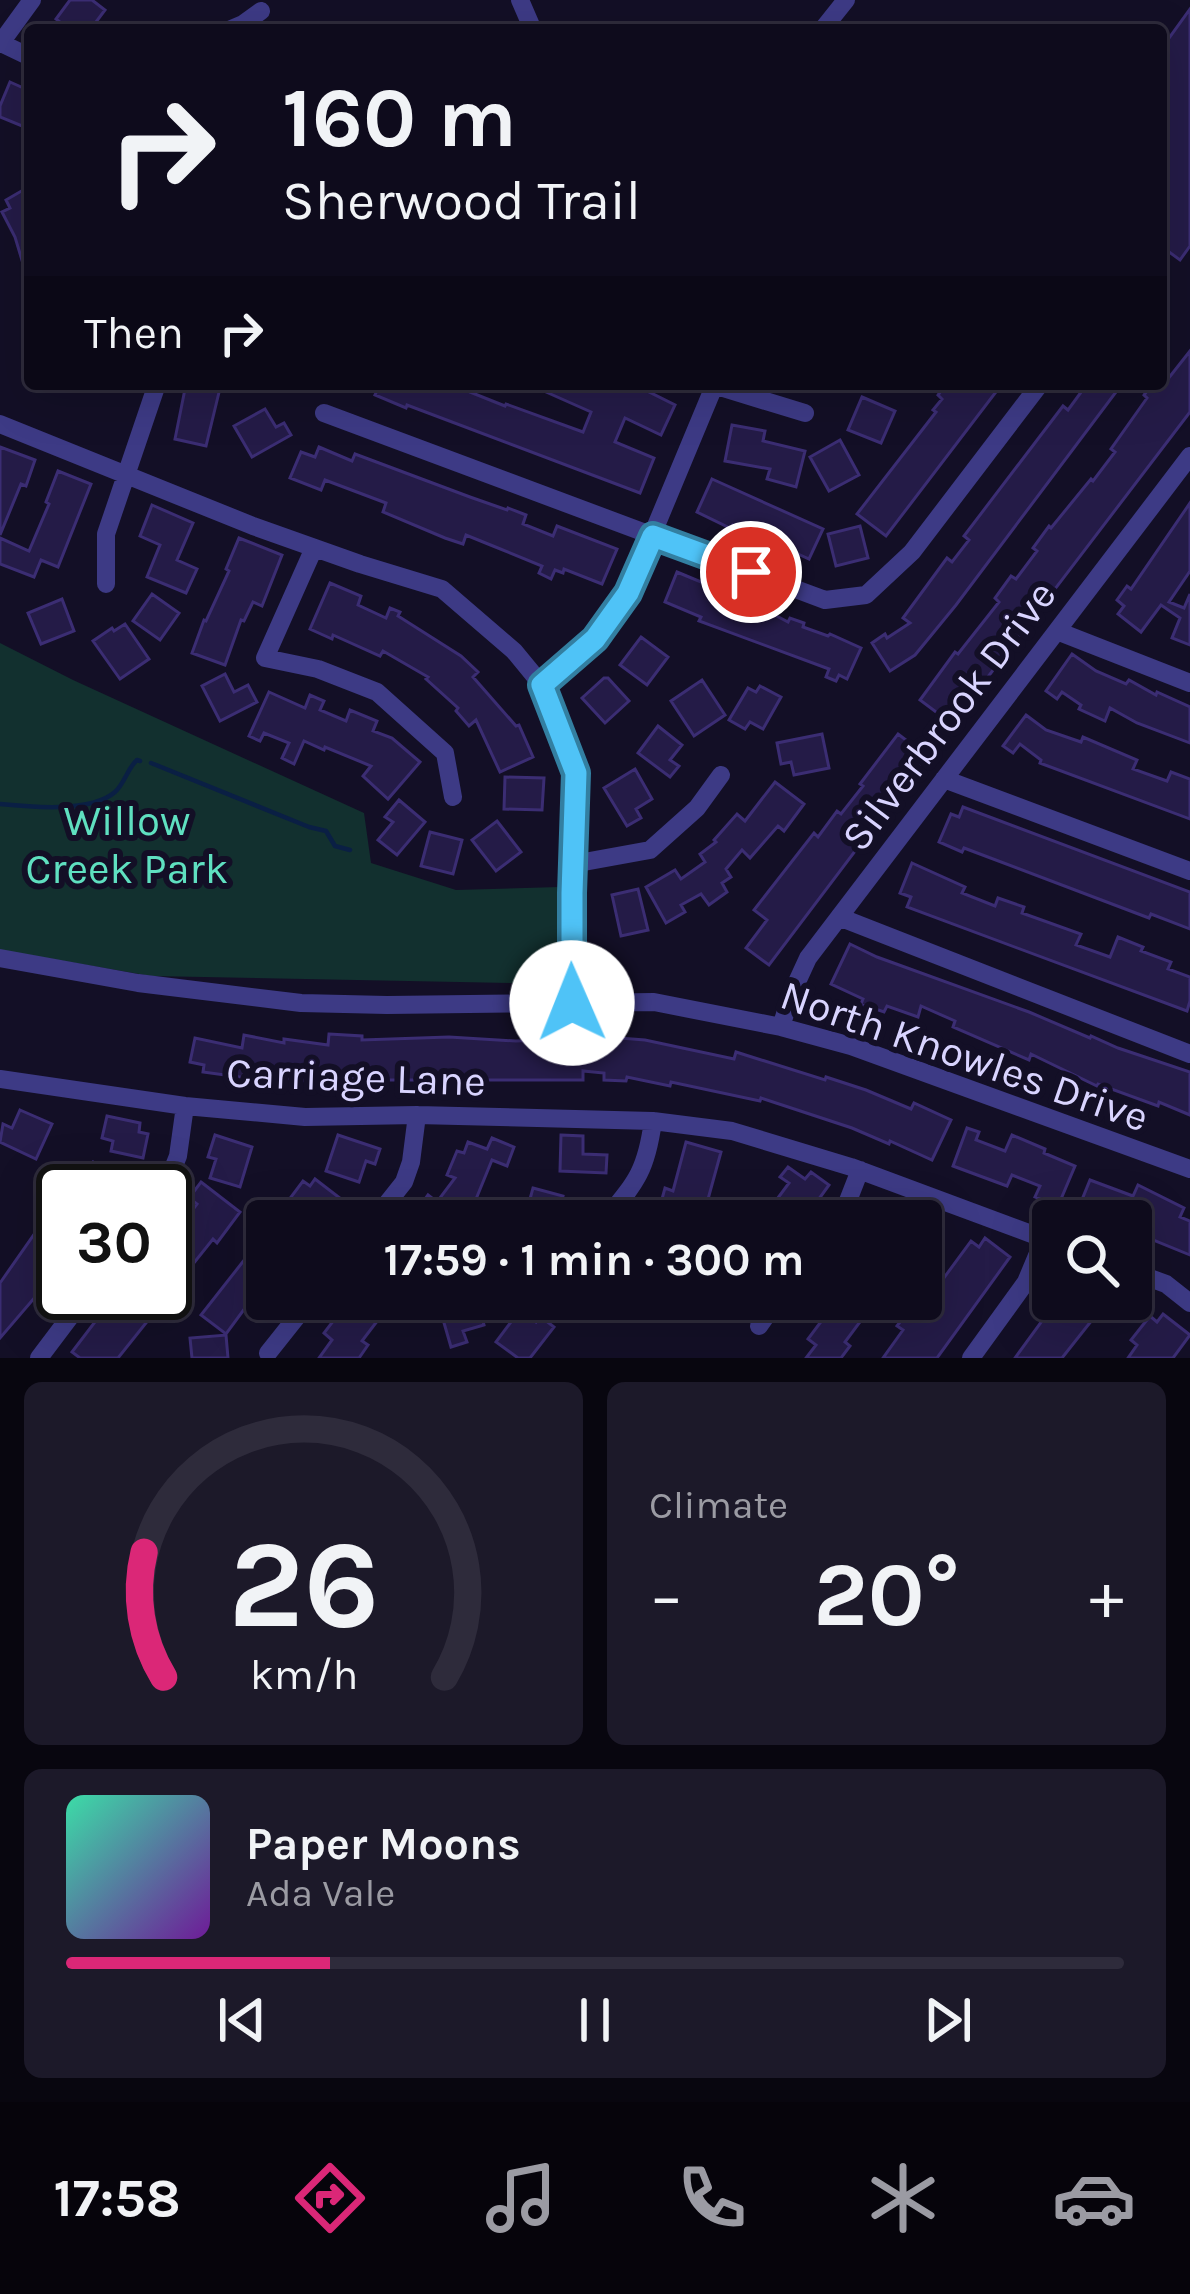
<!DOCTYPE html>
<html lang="en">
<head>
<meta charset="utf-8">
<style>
  :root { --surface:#0e0b1c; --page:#1c1929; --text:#f1f3f6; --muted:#9b9ba3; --line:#2e2b3b; --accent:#db2777 }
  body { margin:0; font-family:Karla,sans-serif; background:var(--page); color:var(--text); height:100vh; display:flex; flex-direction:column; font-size:45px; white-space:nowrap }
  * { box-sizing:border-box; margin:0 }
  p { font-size:39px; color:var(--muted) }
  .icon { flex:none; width:66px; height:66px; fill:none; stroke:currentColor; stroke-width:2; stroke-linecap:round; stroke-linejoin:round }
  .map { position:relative; height:1358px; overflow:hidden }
  .sheet { display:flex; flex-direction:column; gap:24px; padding:24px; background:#08060f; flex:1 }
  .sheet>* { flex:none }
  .banner { position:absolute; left:24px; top:24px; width:1143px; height:366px; border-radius:12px; box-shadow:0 12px 48px #0002,0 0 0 3px var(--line); background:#0e0b1c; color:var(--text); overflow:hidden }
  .fabs { position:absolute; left:1032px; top:1200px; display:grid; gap:24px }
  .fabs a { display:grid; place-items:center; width:120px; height:120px; border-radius:12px; background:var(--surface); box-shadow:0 12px 48px #0002,0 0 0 3px var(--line); font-size:60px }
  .speed { position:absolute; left:36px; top:1164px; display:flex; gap:24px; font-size:60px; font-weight:700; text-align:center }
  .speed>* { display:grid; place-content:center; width:156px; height:156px; border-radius:50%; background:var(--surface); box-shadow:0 12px 48px #0002,0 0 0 3px var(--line); line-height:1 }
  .speed .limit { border:6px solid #111; border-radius:18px; background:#fff; color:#111 }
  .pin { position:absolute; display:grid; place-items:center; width:102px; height:102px; color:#fff; margin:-51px; border:6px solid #fff; border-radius:50%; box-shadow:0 3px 12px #0007 }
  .me { position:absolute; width:132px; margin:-66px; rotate:359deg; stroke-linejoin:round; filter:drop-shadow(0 0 9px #0008) }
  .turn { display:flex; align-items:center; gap:42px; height:252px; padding:0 60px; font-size:54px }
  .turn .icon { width:156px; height:156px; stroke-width:2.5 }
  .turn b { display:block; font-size:84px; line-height:102px }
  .then { display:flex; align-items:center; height:114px; padding:0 60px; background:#0003; gap:24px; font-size:45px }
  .big { font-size:90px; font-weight:700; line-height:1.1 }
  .sheet .card { flex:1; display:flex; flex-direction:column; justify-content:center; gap:18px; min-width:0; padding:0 42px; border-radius:18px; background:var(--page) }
  .sheet .dial { align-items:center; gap:0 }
  .dial svg { height:312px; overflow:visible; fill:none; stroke:var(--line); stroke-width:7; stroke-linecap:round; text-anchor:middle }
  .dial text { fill:var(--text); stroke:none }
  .song { display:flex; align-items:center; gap:36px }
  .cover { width:144px; height:144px; border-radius:18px; background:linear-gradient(135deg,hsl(160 70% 55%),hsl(280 70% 35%)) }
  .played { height:12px; border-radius:6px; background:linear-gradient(90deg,var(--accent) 25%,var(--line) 25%) }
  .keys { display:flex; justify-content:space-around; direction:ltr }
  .heat { display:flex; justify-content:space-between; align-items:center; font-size:66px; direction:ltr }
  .sheet .tiles { flex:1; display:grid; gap:24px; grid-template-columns:1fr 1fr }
  .card:last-child { grid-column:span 2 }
  .trip { position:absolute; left:246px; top:1200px; width:696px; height:120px; border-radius:12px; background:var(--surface); box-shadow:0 12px 48px #0002,0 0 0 3px var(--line); font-weight:700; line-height:120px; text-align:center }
  .dock { display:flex; height:192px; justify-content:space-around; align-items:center; background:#06040b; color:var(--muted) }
  .dock .icon { width:84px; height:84px }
  .dock .selected { color:var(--accent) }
  .dock b { font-size:54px; color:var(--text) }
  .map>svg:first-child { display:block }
  .green { fill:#12302f }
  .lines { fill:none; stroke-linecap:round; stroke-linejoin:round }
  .stream { stroke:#0a1f44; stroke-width:4.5 }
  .building { fill:#241b47; stroke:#3b2d73; stroke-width:3 }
  .minor { stroke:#3d3a85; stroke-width:18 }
  .route-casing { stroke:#337fa1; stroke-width:30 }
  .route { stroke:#4fc3f7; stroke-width:21 }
  .labels { text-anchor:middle; stroke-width:12; stroke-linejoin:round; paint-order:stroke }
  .street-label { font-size:42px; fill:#d9d4ff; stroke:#130f26 }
  .park-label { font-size:42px; fill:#5fe0c0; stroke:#130f26 }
</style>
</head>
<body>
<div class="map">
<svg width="1190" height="1358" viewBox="0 0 1190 1358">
  <rect width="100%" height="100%" fill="#130f26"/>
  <!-- green -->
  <path class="green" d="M0 643 73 680 364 813 371 863 456 890 559 887 558 984 151 976 0 950Z"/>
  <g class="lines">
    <!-- stream -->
    <path class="stream" d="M151 763 309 827 326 831 335 846 350 850
      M0 804C30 807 91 813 115 792 125 783 127 769 137 760L140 761"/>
  </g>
  <!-- building -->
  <path class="building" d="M70 0H92L105 10 90 30H70L56 19Z
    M1190 9V246L1180 260 1161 246V37L1167 41Z
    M10 82 30 91V121L27 128 0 117V106Z
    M30 186V276L27 277 15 237 2 212 10 208 6 200Z
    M1190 351V412L952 724 920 700 955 652 958 654 999 602 995 598 1011 576 1016 579 1037 551 1033 548 1049 526 1051 528 1091 479 1093 481 1115 452 1111 449 1147 398 1144 395 1152 384H1164Z
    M186 384H221L206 446 175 439Z
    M380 384H450L505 406 506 404 583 432 591 412 528 384H623L645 390 675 405 661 435 625 418 615 442 654 458 640 493 407 405 406 408 375 395Z
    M946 384H1002L886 536 857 514 936 412 933 410 942 399 938 395Z
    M1087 384H1122L956 605 915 655 890 671 872 643 885 634 887 638 910 623 903 618 947 558 952 562 969 540 964 536 1063 406 1068 410Z
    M862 397 895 411 881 443 848 430Z
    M265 409 276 427 284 423 291 435 252 457 234 426Z
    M732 425 765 431 763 441 805 451 796 487 767 479 770 469 725 461Z
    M840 440 859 475 829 491 810 457Z
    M0 447 35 460 26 486 21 484 0 535Z
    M319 447 352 461 355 454 470 497 507 510 508 508 526 515 523 524 553 536 557 526 617 549 602 584 564 569 563 573 555 570 551 579 539 573 542 566 493 546 466 535 463 544 445 538 383 512 386 503 325 480 321 490 290 478 301 452 315 457Z
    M58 471 91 484 58 567 41 560 34 577 0 564V538L29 551 49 504 46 502Z
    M712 479 823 529 809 559 772 542 771 545 759 540 760 537 733 525 732 529 697 512Z
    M1190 503V571L1169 602 1184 608 1190 594V645L1172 638 1180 618 1161 605 1141 632 1118 614 1124 606 1117 600 1127 586 1131 589Z
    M152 505 193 523 177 560 197 569 186 593 147 577 160 545 140 536Z
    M860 526 868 558 836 566 828 534Z
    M239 538 282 555 262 606 253 602 244 621 241 620 225 665 192 653 204 620 206 621 229 571 226 569Z
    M677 572 752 603 788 622 790 618 804 623 803 627 828 636 830 634 861 648 847 679 839 675 836 681 826 677 829 669 699 621 701 617 665 602Z
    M330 583 361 596 358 605 386 618 390 608 400 612 398 616 461 656 478 672 473 677 516 726 519 725 533 757 500 772 476 720 469 726 456 711 458 708 426 679 428 677 383 651 380 656 333 635 332 639 310 629Z
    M152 594 179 613 160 640 133 621Z
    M62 599 74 631 41 644 28 613Z
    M125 624 149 659 120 679 93 641 112 628 114 631Z
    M641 637 668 657 647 685 620 665Z
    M1072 654 1096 671 1126 684 1129 680 1156 695 1157 692 1190 707V743L1137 723 1110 708 1105 721 1079 709 1081 705 1062 692 1057 699 1046 691Z
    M225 674 234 692 248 685 257 702 220 721 202 686Z
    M604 678H608L629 701 605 723 582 698Z
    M702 680 725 715 694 736 671 701Z
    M760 686 781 697 763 729 750 722 745 729 729 720 748 688 756 692Z
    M269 692 305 708 310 695 324 701 320 710 346 721 350 710 377 721 373 731 392 738 420 762 388 799 363 776 371 766 325 747 324 750 304 741 294 764 282 758 289 743 264 733 260 741 249 736Z
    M1026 715 1046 730 1081 742 1083 737 1137 760 1133 769 1167 781 1171 772 1190 779V819L1040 763 1041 760 1020 744 1013 753 1003 746Z
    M658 726 682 745 670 760 679 766 670 777 638 753Z
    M822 734 829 768 794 775 791 762 781 764 777 743Z
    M898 734 927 756 769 965 746 948 767 920 754 910 814 833 818 837 837 811 841 814 863 786 860 784Z
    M635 769 652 799 636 809 641 818 627 826 604 788Z
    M505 777 544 778 542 810 504 809Z
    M775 782 804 804 784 831 778 826 750 858 742 850 726 869 731 877 722 883 727 892 709 905 701 894 681 905 685 912 666 923 646 887 675 870 681 879 705 862 700 854 716 842 714 840 737 814 745 821Z
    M399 800 425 822 397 855 378 840 393 822 385 817Z
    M963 807 1190 892V929L1151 914 1149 918 964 848 962 852 939 842 951 814 959 817Z
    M497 821 521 852 496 871 472 840Z
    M430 832 462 840 453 874 421 866Z
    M912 863 965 887 962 893 995 906 998 898 1024 907 1022 913 1081 934 1076 945 1110 957 1118 937 1143 947 1141 951 1171 962 1168 969 1190 977V1001L1187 1011 907 907 911 897 900 893Z
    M638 889 648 930 621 936 612 895Z
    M850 944 877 957 1029 1012 1090 1038 1091 1036 1118 1048 1190 1072V1115L1159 1102 1158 1106 1098 1084 1097 1086 1031 1054 1029 1060 953 1027 955 1021 921 1006 918 1017 887 1006 884 1012 861 1004 863 999 831 984Z
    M329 1034 362 1036V1040L449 1037 516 1041 595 1038V1036L645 1040 734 1059 736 1052 825 1080 826 1077 866 1090 911 1109 914 1103 951 1120 932 1160 890 1141 889 1144 852 1128 761 1098 760 1101 671 1082 670 1086 627 1077 626 1081 604 1080V1073L583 1071V1080H313V1082L270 1076 269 1081 203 1072 204 1065 190 1062 195 1038 242 1048 244 1035 284 1043V1039L328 1045Z
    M20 1110 52 1124 36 1159 0 1142 3 1124 12 1128Z
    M107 1116 140 1123 139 1132 148 1134 143 1158 111 1151 113 1141 102 1138Z
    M967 1128 979 1132 976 1140 1005 1151 1012 1135 1045 1149 1044 1153 1075 1166 1058 1206 1035 1197 1040 1186 1012 1175 1007 1186 953 1166Z
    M215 1135 252 1147 240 1187 210 1178 216 1159 208 1157Z
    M338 1135 380 1149 375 1164 366 1161 359 1182 326 1171Z
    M561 1135 583 1136V1154L607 1155 606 1173 560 1171Z
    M492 1138 514 1147 507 1166 492 1160 474 1204 478 1207 468 1221H434L418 1209 428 1195 437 1202 455 1178 447 1175 457 1151 464 1153 468 1142 487 1149Z
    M686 1142 721 1152 702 1221H656L665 1188 673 1191Z
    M93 1162 123 1185 118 1191H71Z
    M788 1167 805 1179 811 1172 829 1185 803 1221H752L763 1206 769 1210 789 1183 780 1177Z
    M315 1179 345 1202 331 1221H273L303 1181 310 1186Z
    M1090 1180 1133 1196 1138 1185 1184 1208 1180 1217 1190 1221V1255L1131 1231V1221H1101L1077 1212Z
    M201 1182 240 1212 217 1243 213 1239 118 1358H80L72 1352 117 1293H165V1231L175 1218 182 1224 197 1204 189 1198Z
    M533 1188 563 1196 557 1221 515 1219 518 1208 527 1210Z
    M63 1193V1263L56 1273 48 1267 35 1284 42 1289 0 1338V1283Z
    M267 1231V1295L259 1289 226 1334 201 1315Z
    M985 1238 1010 1257 937 1358H883L903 1330 897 1326 906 1314 913 1320 971 1241 979 1247Z
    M350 1299H394L362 1341 368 1345 359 1358H319L332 1340 324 1333Z
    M449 1299H477L484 1325 463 1331 467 1342 451 1347 438 1302Z
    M822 1299 832 1304 836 1299H877L845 1342 850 1346 841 1358H806L816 1345 808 1339 826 1315 815 1307Z
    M1058 1299H1117L1105 1320 1096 1315 1062 1358H1015L1047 1314 1049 1316Z
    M520 1310 536 1322 540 1316 554 1327 530 1358H518L496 1342Z
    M1163 1314 1190 1335 1173 1358H1128L1137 1345 1131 1340 1150 1316 1157 1322Z
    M226 1335 228 1358H192L190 1338Z"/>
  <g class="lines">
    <!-- minor -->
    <path class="minor" d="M520 0 533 30
      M229 30 243 24 261 11
      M822 30 846 0
      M1 43 30 57
      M0 44 32 0
      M710 384 805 413
      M324 413 825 600 866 595 912 552 1040 384
      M0 424 253 526 360 564 442 589 514 651 542 685 576 773 572 894V1003
      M314 548 265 658 318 669 377 692 445 753 453 797
      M106 584V534L157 384
      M1057 631 1190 683
      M542 685 595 639 628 593 715 384
      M944 779 1190 871
      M573 864 650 850 697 808 721 775
      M839 917 1190 1054
      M0 958 138 983 301 1003 387 1005 654 1002 781 1027 851 1046 1190 1169
      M781 1027 791 995 808 958 1190 456
      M0 1079 185 1106 305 1117 417 1115 653 1121 732 1131 851 1167 1053 1242
      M164 1191 178 1156 185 1106
      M373 1221 404 1182 411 1162 417 1115
      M604 1221C636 1182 646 1172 653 1121
      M836 1221 844 1211 860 1170
      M1131 1271 1166 1284 1190 1303
      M759 1326 778 1299
      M268 1353 311 1299
      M39 1358 88 1293
      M971 1358 1026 1282 1044 1239"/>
  </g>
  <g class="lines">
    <!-- route casing -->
    <g class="route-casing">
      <path id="route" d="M572 1003V893L576 773 542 685 595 639 628 593 653 536 751 572"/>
    </g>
    <!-- route -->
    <use href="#route" class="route"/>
  </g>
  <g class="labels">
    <!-- street labels -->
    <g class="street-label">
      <text transform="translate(948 715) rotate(-53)" y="15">Silverbrook Drive</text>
      <text transform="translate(965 1055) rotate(19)" y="15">North Knowles Drive</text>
      <text transform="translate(356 1076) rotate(2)" y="15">Carriage Lane</text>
    </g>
    <!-- park labels -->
    <g class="park-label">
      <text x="127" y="835">Willow<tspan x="127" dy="48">Creek Park</tspan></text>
    </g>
  </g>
</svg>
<div class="fabs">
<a><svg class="icon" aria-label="search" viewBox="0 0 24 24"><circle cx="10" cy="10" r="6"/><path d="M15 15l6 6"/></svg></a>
</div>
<div class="speed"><div class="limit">30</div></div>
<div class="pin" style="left:751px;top:572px;background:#d93025"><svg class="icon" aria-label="arrive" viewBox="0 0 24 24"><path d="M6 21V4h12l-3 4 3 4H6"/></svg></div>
<svg class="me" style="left:572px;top:1003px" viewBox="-20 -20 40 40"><circle r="19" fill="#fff"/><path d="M0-13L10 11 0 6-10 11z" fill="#4fc3f7"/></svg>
<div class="trip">17:59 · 1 min · 300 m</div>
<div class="banner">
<div class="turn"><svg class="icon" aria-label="right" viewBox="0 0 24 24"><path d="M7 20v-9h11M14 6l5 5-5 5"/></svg><div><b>160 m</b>Sherwood Trail</div></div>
<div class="then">Then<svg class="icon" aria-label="right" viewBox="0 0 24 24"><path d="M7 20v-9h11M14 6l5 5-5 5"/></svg></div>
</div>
</div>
<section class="sheet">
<div class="tiles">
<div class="card dial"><svg viewBox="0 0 100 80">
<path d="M14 69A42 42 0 1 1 86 69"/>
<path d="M14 69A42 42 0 0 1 9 37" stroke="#db2777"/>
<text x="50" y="56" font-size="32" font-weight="700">26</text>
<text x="50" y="72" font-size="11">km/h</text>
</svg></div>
<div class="card"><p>Climate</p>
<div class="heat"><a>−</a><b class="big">20°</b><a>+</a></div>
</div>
<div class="card">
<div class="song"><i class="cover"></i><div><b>Paper Moons</b><p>Ada Vale</p></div></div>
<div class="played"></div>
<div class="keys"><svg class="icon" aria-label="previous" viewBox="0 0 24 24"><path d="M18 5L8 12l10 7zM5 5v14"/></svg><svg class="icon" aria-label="pause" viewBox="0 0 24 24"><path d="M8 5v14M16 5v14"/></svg><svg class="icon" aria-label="next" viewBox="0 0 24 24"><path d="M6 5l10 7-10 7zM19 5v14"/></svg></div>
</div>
</div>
</section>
<nav class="dock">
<b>17:58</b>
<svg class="icon selected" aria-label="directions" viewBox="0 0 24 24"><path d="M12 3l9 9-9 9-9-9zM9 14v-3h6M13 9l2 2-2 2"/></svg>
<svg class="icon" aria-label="music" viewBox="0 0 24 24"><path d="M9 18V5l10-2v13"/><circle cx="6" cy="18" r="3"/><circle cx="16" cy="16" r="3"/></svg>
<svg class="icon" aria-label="phone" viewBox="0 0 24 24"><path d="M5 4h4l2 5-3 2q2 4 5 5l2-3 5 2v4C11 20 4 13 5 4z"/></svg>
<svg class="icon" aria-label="climate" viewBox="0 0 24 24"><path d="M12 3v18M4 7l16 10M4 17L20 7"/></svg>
<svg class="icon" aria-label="car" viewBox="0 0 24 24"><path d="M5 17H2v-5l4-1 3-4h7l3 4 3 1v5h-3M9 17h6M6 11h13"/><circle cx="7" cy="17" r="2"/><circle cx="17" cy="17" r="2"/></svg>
</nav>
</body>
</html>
